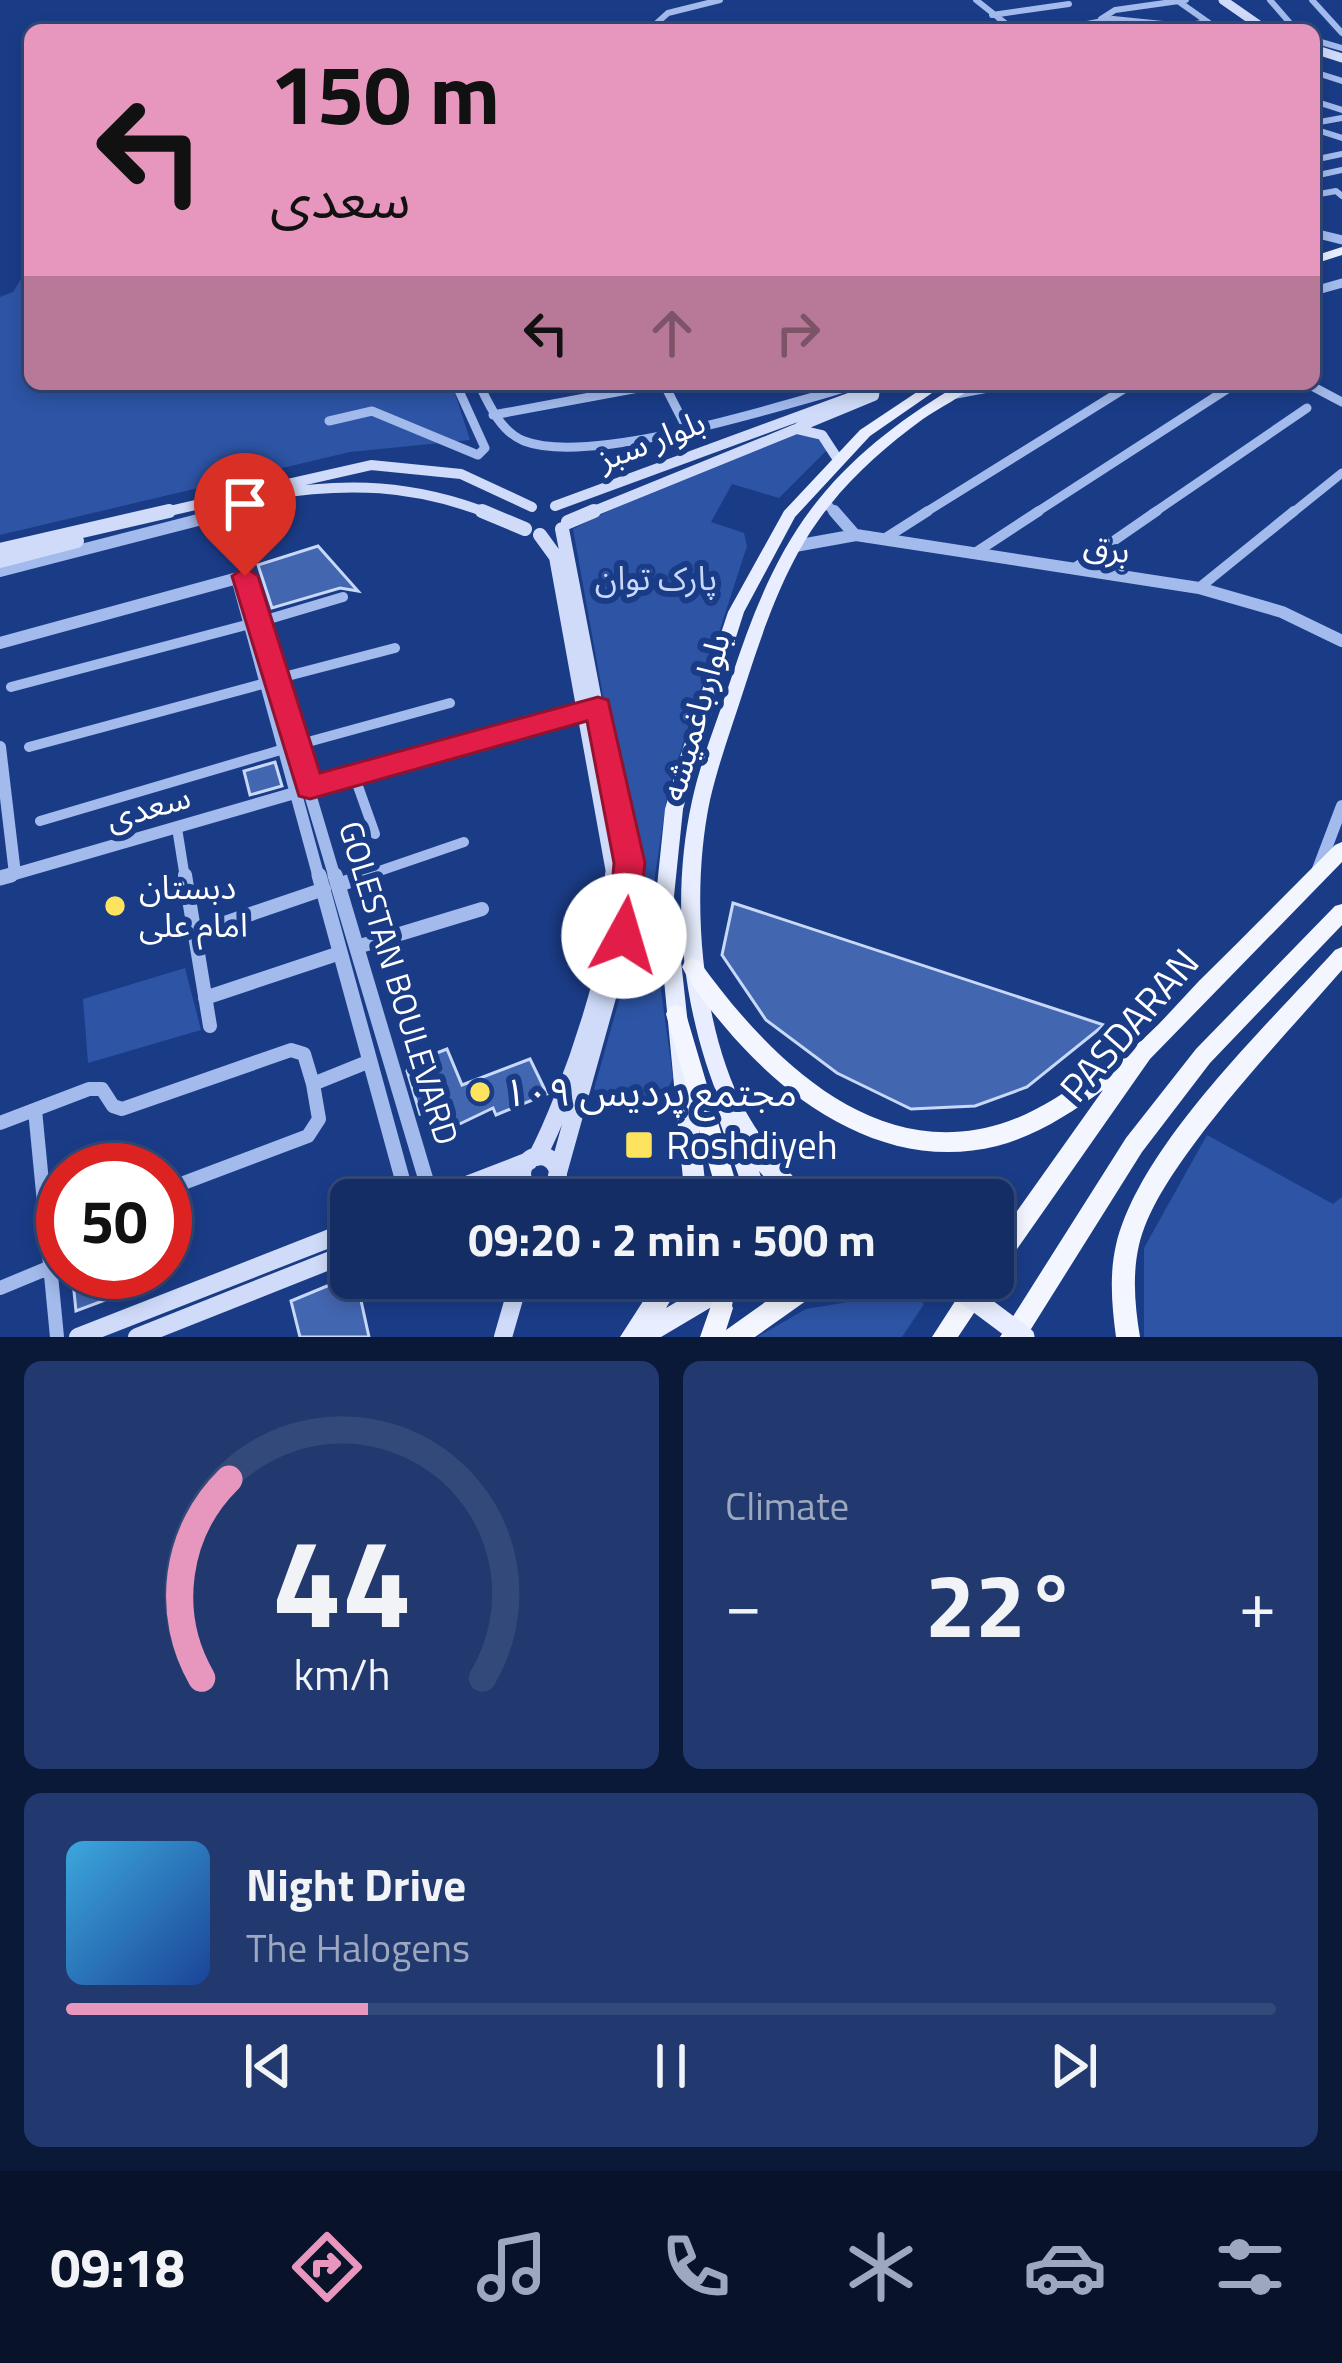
<!DOCTYPE html>
<html lang="en">
<head>
<meta charset="utf-8">
<style>
  :root { --surface:#142d65; --page:#21396e; --text:#f1f3f6; --muted:#9da8bf; --line:#334979; --accent:#e797bd }
  body { margin:0; font-family:"Titillium Web","Noto Sans Arabic",sans-serif; background:var(--page); color:var(--text); height:100vh; display:flex; flex-direction:column; font-size:45px; white-space:nowrap }
  * { box-sizing:border-box; margin:0 }
  p { font-size:39px; color:var(--muted) }
  .icon { flex:none; width:66px; height:66px; fill:none; stroke:currentColor; stroke-width:2; stroke-linecap:round; stroke-linejoin:round }
  .map { position:relative; height:1337px; overflow:hidden }
  .sheet { display:flex; flex-direction:column; gap:24px; padding:24px; background:#0b1938; flex:1 }
  .sheet>* { flex:none }
  .top-card { position:absolute; left:24px; top:24px; width:1296px; height:366px; border-radius:18px; box-shadow:0 6px 18px #0003,0 0 0 3px var(--line); background:#e797bd; color:#111; overflow:hidden }
  .speed { position:absolute; left:36px; top:1143px; display:flex; gap:24px; font-size:60px; font-weight:700; text-align:center }
  .speed>* { display:grid; place-content:center; width:156px; height:156px; border-radius:50%; background:var(--surface); box-shadow:0 6px 18px #0003,0 0 0 3px var(--line); line-height:1 }
  .speed .limit { border:18px solid #d22; background:#fff; color:#111 }
  .pin { position:absolute; display:grid; place-items:center; width:102px; height:102px; color:#fff; margin:-123px -51px; border-radius:50% 50% 50% 0; rotate:-45deg; box-shadow:0 0 12px #0007 }
  .pin .icon { rotate:45deg }
  .me { position:absolute; width:132px; margin:-66px; rotate:6deg; stroke-linejoin:round; filter:drop-shadow(0 0 9px #0008) }
  .turn { display:flex; align-items:center; gap:42px; height:252px; padding:0 48px; font-size:54px }
  .turn .icon { width:156px; height:156px; stroke-width:2.5 }
  .turn b { display:block; font-size:84px; line-height:102px }
  .lanes { display:flex; align-items:center; height:114px; padding:0 48px; background:#0003; justify-content:center; gap:60px; direction:ltr }
  .lanes .off { opacity:.35 }
  .big { font-size:90px; font-weight:700; line-height:1.1 }
  .sheet .card { flex:1; display:flex; flex-direction:column; justify-content:center; gap:18px; min-width:0; padding:0 42px; border-radius:18px; background:var(--page) }
  .sheet .dial { align-items:center; gap:0 }
  .dial svg { height:312px; overflow:visible; fill:none; stroke:var(--line); stroke-width:7; stroke-linecap:round; text-anchor:middle }
  .dial text { fill:var(--text); stroke:none }
  .song { display:flex; align-items:center; gap:36px }
  .cover { width:144px; height:144px; border-radius:18px; background:linear-gradient(135deg,hsl(200 70% 55%),hsl(220 70% 35%)) }
  .played { height:12px; border-radius:6px; background:linear-gradient(90deg,var(--accent) 25%,var(--line) 25%) }
  .keys { display:flex; justify-content:space-around; direction:ltr }
  .heat { display:flex; justify-content:space-between; align-items:center; font-size:66px; direction:ltr }
  .sheet .tiles { flex:1; display:grid; gap:24px; grid-template-columns:1fr 1fr }
  .card:last-child { grid-column:span 2 }
  .trip { position:absolute; left:330px; top:1179px; width:684px; height:120px; border-radius:18px; background:var(--surface); box-shadow:0 6px 18px #0003,0 0 0 3px var(--line); font-weight:700; line-height:120px; text-align:center }
  .dock { display:flex; height:192px; justify-content:space-around; align-items:center; background:#081228; color:var(--muted) }
  .dock .icon { width:84px; height:84px }
  .dock .selected { color:var(--accent) }
  .dock b { font-size:54px; color:var(--text) }
  .map>svg:first-child { display:block }
  .green { fill:#2d54a5 }
  .building { fill:#4366b1; stroke:#c7d8f9; stroke-width:3 }
  .lines { fill:none; stroke-linecap:round; stroke-linejoin:round }
  .minor-far3 { stroke:#a2baec; stroke-width:6 }
  .minor-far2 { stroke:#a2baec; stroke-width:9 }
  .minor-far1 { stroke:#a2baec; stroke-width:10 }
  .minor { stroke:#a2baec; stroke-width:14 }
  .tertiary-far2 { stroke:#a2baec; stroke-width:9 }
  .tertiary-far1 { stroke:#a2baec; stroke-width:12 }
  .tertiary { stroke:#a2baec; stroke-width:15 }
  .secondary-far3 { stroke:#cfdbf9; stroke-width:9 }
  .secondary-far2 { stroke:#cfdbf9; stroke-width:10 }
  .secondary-far1 { stroke:#cfdbf9; stroke-width:14 }
  .secondary { stroke:#cfdbf9; stroke-width:18 }
  .primary { fill:#e8eeff; fill-rule:evenodd }
  .trunk { fill:#f4f6ff; fill-rule:evenodd }
  .primary-bridge { stroke:#e8eeff; stroke-width:21 }
  .trunk-bridge { stroke:#f4f6ff; stroke-width:21 }
  .route { fill:#e11d48; stroke:#92132f; stroke-width:3 }
  .poi-dot { fill:#fee45e; stroke:#1a3c87; stroke-width:4.5 }
  .labels { text-anchor:middle; stroke-width:12; stroke-linejoin:round; paint-order:stroke }
  .street-label { font-size:33px; fill:#fff; stroke:#1a3c87 }
  .park-label { font-size:33px; fill:#c7d8f9; stroke:#1a3c87 }
  .poi-label { font-size:33px; fill:#fff; stroke:#1a3c87; text-anchor:start }
  .near-street-label { font-size:39px; fill:#fff; stroke:#1a3c87 }
  .near-poi-label { font-size:39px; fill:#fff; stroke:#1a3c87; text-anchor:start }
</style>
</head>
<body>
<div class="map">
<svg width="1342" height="1337" viewBox="0 0 1342 1337">
  <rect width="100%" height="100%" fill="#1a3c87"/>
  <!-- green -->
  <path class="green" d="M30 264V384H452L470 440 350 452 0 535V297L13 292Z
    M792 434 819 438 827 450 779 498 732 484 711 522 744 533 747 546 668 790 655 875 654 939 673 1078C657 1116 621 1116 594 1089L624 983 634 868 573 529 640 495Z
    M185 968 201 1030 88 1063 83 999Z
    M1207 1135 1333 1204 1342 1197V1337H1144V1248Z
    M872 1298 919 1299 924 1304 902 1337H757L806 1309Z"/>
  <!-- building -->
  <path class="building" d="M318 546 358 591 340 588 272 608 258 565Z
    M275 762 282 786 250 795 244 771Z
    M733 903 1104 1025 1027 1087 975 1106 911 1109 837 1073 766 1020 722 955Z
    M447 1049 462 1085 530 1059 547 1094 496 1115 493 1108 447 1130 439 1107 420 1114 407 1071 411 1063Z
    M72 1272H146L148 1284 76 1311Z
    M351 1276 379 1278 360 1296 369 1337H300L291 1301Z"/>
  <g class="lines">
    <!-- minor-far3 -->
    <path class="minor-far3" d="M976 0 1014 30
      M1270 0 1296 30
      M1312 0 1342 33
      M1178 1 1219 30
      M992 15 1069 4
      M1101 19 1115 10 1186 0
      M649 30 668 13 720 0
      M958 30 1002 23
      M1056 30 1113 19 1183 26 1208 22
      M1314 40 1342 48
      M1314 72 1342 81
      M1314 101 1342 110
      M1314 123 1342 118
      M1314 129 1342 138
      M1314 149 1318 175
      M1318 159 1342 154
      M1314 176 1342 170
      M1314 195 1336 191 1342 196"/>
    <!-- minor-far2 -->
    <path class="minor-far2" d="M1314 233 1342 240
      M1314 291 1342 283
      M479 384C489 405 501 432 524 441 592 467 786 404 859 384
      M664 384 685 425
      M493 415 660 384
      M329 421 372 411 478 455 485 448 456 384
      M923 514 1132 384
      M1034 514 1235 384
      M1152 514 1307 408
      M1291 514 1342 473"/>
    <!-- minor-far1 -->
    <path class="minor-far1" d="M884 539 928 511
      M975 553 1039 511
      M1073 569 1157 511
      M1199 588 1294 511
      M259 622 343 597
      M276 679 395 648
      M11 687 250 624
      M297 745 450 703
      M29 747 266 683
      M354 775 375 834
      M40 821 284 749
      M177 828 185 878
      M359 878 464 842"/>
    <!-- minor -->
    <path class="minor" d="M185 875 210 1026
      M338 885 368 875
      M207 929 324 889
      M357 947 482 909
      M205 998 340 953
      M35 1110 57 1337
      M0 1123 89 1089H102L113 1106 122 1109 291 1050 304 1054 313 1084
      M165 1190 308 1136 319 1119 313 1084 370 1061
      M0 1288 63 1262"/>
    <!-- tertiary-far2 -->
    <path class="tertiary-far2" d="M1308 384 1342 402
      M951 395 1009 384
      M825 502 836 514
      M221 514 286 492"/>
    <!-- tertiary-far1 -->
    <path class="tertiary-far1" d="M834 511 855 535
      M795 546 856 535 1199 588 1282 612 1342 641
      M0 571 233 511
      M237 578 319 878
      M0 643 245 576 335 878
      M0 747 15 874
      M1317 872 1342 806
      M1 878 585 709"/>
    <!-- tertiary -->
    <path class="tertiary" d="M319 875 408 1200
      M335 875 432 1200
      M0 878 11 875"/>
    <!-- secondary-far3 -->
    <path class="secondary-far3" d="M1223 0 1266 30
      M1314 49 1342 58"/>
    <!-- secondary-far2 -->
    <path class="secondary-far2" d="M799 427 874 396 875 388
      M267 495C348 482 413 484 490 514
      M555 506 887 384
      M156 514 371 465 461 474 532 507
      M587 514 796 429 822 435 837 458"/>
    <!-- secondary-far1 -->
    <path class="secondary-far1" d="M482 511 525 529
      M568 522 594 511
      M562 529 629 878
      M540 535 556 557 614 878
      M0 550 169 511
      M0 561 77 541"/>
    <!-- secondary -->
    <path class="secondary" d="M522 1174a18 18 0 1 1 36 0a18 18 0 1 1-36 0Z
      M537 1157C568 1098 625 939 614 875
      M557 1176 624 936 629 875
      M428 1200 529 1161
      M483 1200 524 1184
      M78 1337 351 1230
      M137 1337 351 1252
      M503 1337 520 1278"/>
    <!-- primary -->
    <path class="primary" d="M1342 247V255L1314 264V256Z
      M929 384H945L870 436 795 517 744 612 697 760 683 809 674 896 707 1200H685L656 896 665 809 679 760 728 612 784 511 860 430Z
      M960 384H977C961 397 941 407 923 419 889 444 856 472 830 505 787 558 766 622 745 686 733 724 719 761 710 800 690 894 700 1027 746 1112 763 1142 784 1167 807 1192L810 1200H784L759 1171 769 1200H747L717 1114 722 1106C682 1012 670 901 692 801 701 759 718 719 731 679 752 615 776 552 819 499 858 451 907 415 960 384Z
      M658 1278H684L666 1308 717 1278H751L747 1286 661 1337H620Z"/>
    <!-- trunk -->
    <path class="trunk" d="M1342 842V862L1150 1059 1001 1272 994 1275 992 1286 958 1337H932L970 1278H993V1245L1103 1090C1071 1113 1036 1136 997 1146 890 1173 791 1106 725 1027 709 1008 693 989 682 967L685 961 692 958 699 961C769 1058 877 1168 1009 1121 1038 1111 1064 1093 1089 1076 1104 1066 1122 1057 1135 1046 1158 1027 1178 1003 1199 981 1245 936 1290 890 1335 845Z
      M1342 904V925L1210 1063 1142 1152 1026 1337H1000L1126 1138 1196 1049 1335 906Z
      M1342 947V970C1289 1031 1233 1089 1186 1155 1167 1182 1147 1212 1139 1245 1132 1275 1135 1307 1140 1337H1116C1112 1307 1109 1275 1116 1245 1140 1145 1267 1026 1335 950Z
      M676 1005 683 1007 686 1014 741 1200H719L666 1014 669 1007Z
      M799 1278H831L827 1286 755 1337H700L713 1300 721 1296 729 1300 733 1308 726 1330Z"/>
    <!-- primary-bridge -->
    <path class="primary-bridge" d="M945 1278 1024 1337"/>
    <!-- trunk-bridge -->
    <path class="trunk-bridge" d="M721 1308 726 1278"/>
  </g>
  <!-- route -->
  <path class="route" d="M245 567 258 576 320 773 598 697 608 700 645 863 635 946H613L608 936 614 863 587 721 310 799 299 796 232 576Z"/>
  <!-- markers -->
  <g class="poi-dot">
    <circle cx="115" cy="906" r="12"/>
    <circle cx="480" cy="1092" r="12"/>
    <rect x="624" y="1130" width="30" height="30" rx="6"/>
  </g>
  <g class="labels">
    <!-- street labels -->
    <g class="street-label">
      <text transform="translate(651 440) rotate(-21)" y="12">بلوار سبز</text>
      <text transform="translate(1107 548) rotate(9)" y="12">برق</text>
      <text transform="translate(695 717) rotate(-74)" y="12">بلوار باغمیشه</text>
      <text transform="translate(148 807) rotate(-16)" y="12">سعدی</text>
      <text transform="translate(399 983) rotate(73)" y="12">GOLESTAN BOULEVARD</text>
    </g>
    <!-- park labels -->
    <g class="park-label">
      <text x="656" y="590">پارک توان</text>
    </g>
    <!-- poi labels -->
    <g class="poi-label">
      <text x="139" y="899">دبستان<tspan x="139" dy="38">امام علی</tspan></text>
    </g>
    <!-- near-street labels -->
    <g class="near-street-label">
      <text transform="translate(1129 1025) rotate(-49)" y="14">PASDARAN</text>
    </g>
    <!-- near-poi labels -->
    <g class="near-poi-label">
      <text x="504" y="1106">مجتمع پردیس ۱۰۹</text>
      <text x="666" y="1159">Roshdiyeh</text>
    </g>
  </g>
</svg>
<div class="speed"><div class="limit">50</div></div>
<div class="pin" style="left:245px;top:576px;background:#d93025"><svg class="icon" aria-label="arrive" viewBox="0 0 24 24"><path d="M6 21V4h12l-3 4 3 4H6"/></svg></div>
<svg class="me" style="left:624px;top:936px" viewBox="-20 -20 40 40"><circle r="19" fill="#fff"/><path d="M0-13L10 11 0 6-10 11z" fill="#e11d48"/></svg>
<div class="trip">09:20 · 2 min · 500 m</div>
<div class="top-card">
<div class="turn"><svg class="icon" aria-label="left" viewBox="0 0 24 24"><path d="M17 20v-9H6M10 6l-5 5 5 5"/></svg><div><b>150 m</b>سعدی</div></div>
<div class="lanes"><svg class="icon" aria-label="left" viewBox="0 0 24 24"><path d="M17 20v-9H6M10 6l-5 5 5 5"/></svg><svg class="icon off" aria-label="ahead" viewBox="0 0 24 24"><path d="M12 20V5M6 11l6-6 6 6"/></svg><svg class="icon off" aria-label="right" viewBox="0 0 24 24"><path d="M7 20v-9h11M14 6l5 5-5 5"/></svg></div>
</div>
</div>
<section class="sheet">
<div class="tiles">
<div class="card dial"><svg viewBox="0 0 100 80">
<path d="M14 69A42 42 0 1 1 86 69"/>
<path d="M14 69A42 42 0 0 1 21 18" stroke="#e797bd"/>
<text x="50" y="56" font-size="32" font-weight="700">44</text>
<text x="50" y="72" font-size="11">km/h</text>
</svg></div>
<div class="card"><p>Climate</p>
<div class="heat"><a>−</a><b class="big">22°</b><a>+</a></div>
</div>
<div class="card">
<div class="song"><i class="cover"></i><div><b>Night Drive</b><p>The Halogens</p></div></div>
<div class="played"></div>
<div class="keys"><svg class="icon" aria-label="previous" viewBox="0 0 24 24"><path d="M18 5L8 12l10 7zM5 5v14"/></svg><svg class="icon" aria-label="pause" viewBox="0 0 24 24"><path d="M8 5v14M16 5v14"/></svg><svg class="icon" aria-label="next" viewBox="0 0 24 24"><path d="M6 5l10 7-10 7zM19 5v14"/></svg></div>
</div>
</div>
</section>
<nav class="dock">
<b>09:18</b>
<svg class="icon selected" aria-label="directions" viewBox="0 0 24 24"><path d="M12 3l9 9-9 9-9-9zM9 14v-3h6M13 9l2 2-2 2"/></svg>
<svg class="icon" aria-label="music" viewBox="0 0 24 24"><path d="M9 18V5l10-2v13"/><circle cx="6" cy="18" r="3"/><circle cx="16" cy="16" r="3"/></svg>
<svg class="icon" aria-label="phone" viewBox="0 0 24 24"><path d="M5 4h4l2 5-3 2q2 4 5 5l2-3 5 2v4C11 20 4 13 5 4z"/></svg>
<svg class="icon" aria-label="climate" viewBox="0 0 24 24"><path d="M12 3v18M4 7l16 10M4 17L20 7"/></svg>
<svg class="icon" aria-label="car" viewBox="0 0 24 24"><path d="M5 17H2v-5l4-1 3-4h7l3 4 3 1v5h-3M9 17h6M6 11h13"/><circle cx="7" cy="17" r="2"/><circle cx="17" cy="17" r="2"/></svg>
<svg class="icon" aria-label="filters" viewBox="0 0 24 24"><path d="M4 7h16M4 17h16"/><circle cx="9" cy="7" r="2"/><circle cx="15" cy="17" r="2"/></svg>
</nav>
</body>
</html>
